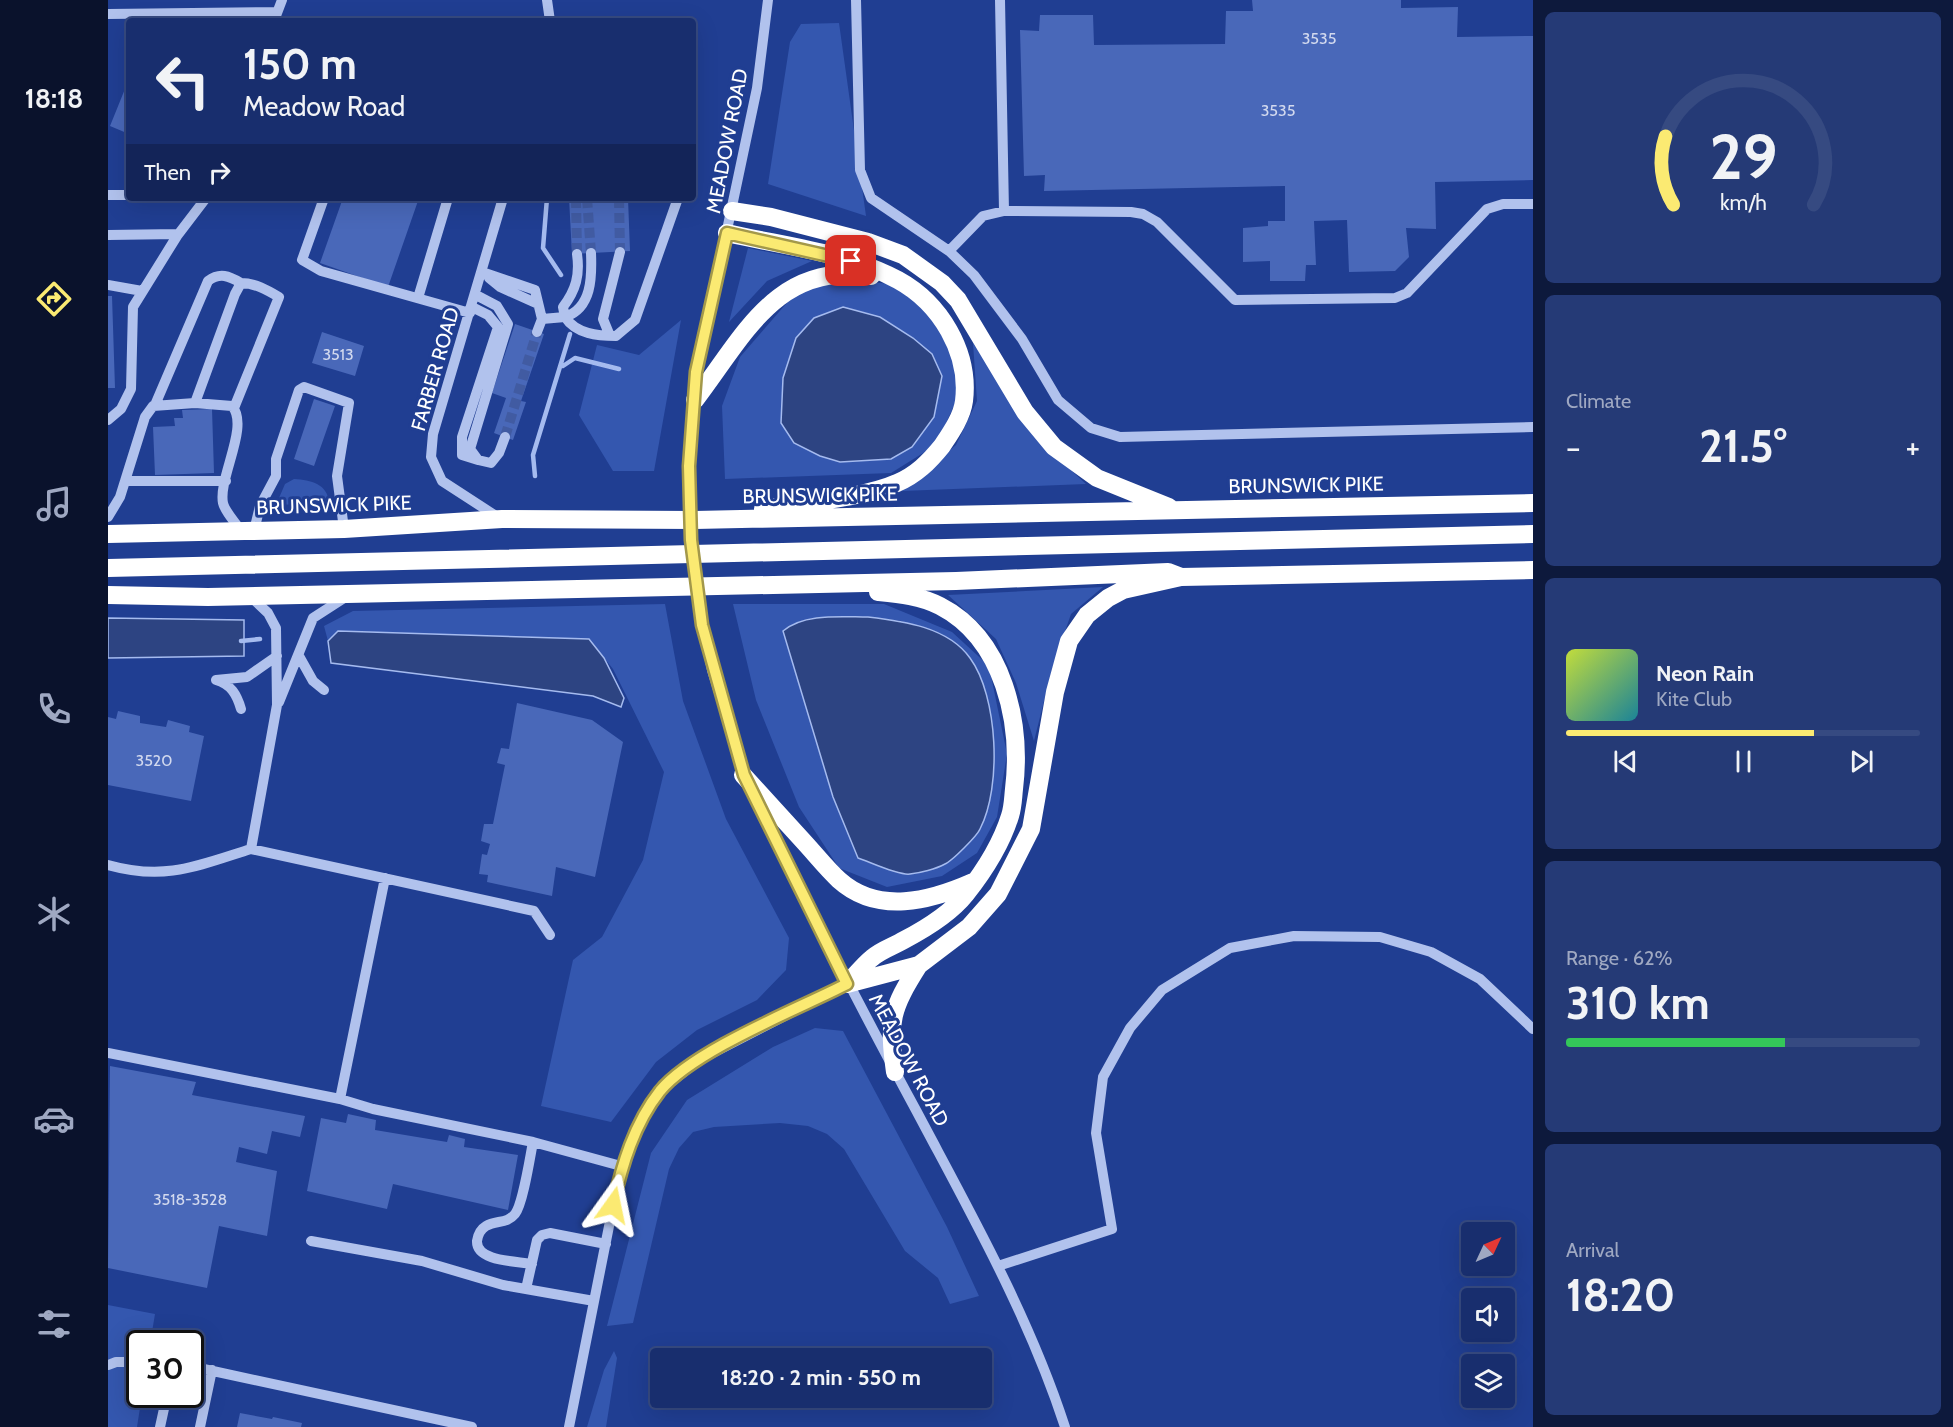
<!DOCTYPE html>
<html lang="en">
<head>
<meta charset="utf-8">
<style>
  :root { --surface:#182e6e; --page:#253a76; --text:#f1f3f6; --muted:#9fa8c2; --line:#364a81; --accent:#fbea72 }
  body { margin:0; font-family:Cabin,sans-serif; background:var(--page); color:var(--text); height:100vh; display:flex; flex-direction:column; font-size:22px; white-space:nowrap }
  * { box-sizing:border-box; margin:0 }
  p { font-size:20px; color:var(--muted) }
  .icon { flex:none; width:33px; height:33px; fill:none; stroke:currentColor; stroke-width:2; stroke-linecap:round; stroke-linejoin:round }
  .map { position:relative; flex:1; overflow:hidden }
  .details { display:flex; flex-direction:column; gap:12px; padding:12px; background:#0d193c; width:420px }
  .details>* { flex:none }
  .guide { position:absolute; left:18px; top:18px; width:570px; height:183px; border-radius:6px; box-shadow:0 6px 24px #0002,0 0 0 2px var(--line); background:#182e6e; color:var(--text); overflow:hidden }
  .needle { width:39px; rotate:46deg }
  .controls { position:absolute; left:1353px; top:1222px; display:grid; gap:12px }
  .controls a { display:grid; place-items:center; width:54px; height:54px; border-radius:6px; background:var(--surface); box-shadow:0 6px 24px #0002,0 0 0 2px var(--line); font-size:30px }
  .speed { position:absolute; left:18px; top:1330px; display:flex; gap:12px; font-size:30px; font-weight:700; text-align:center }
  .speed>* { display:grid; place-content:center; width:78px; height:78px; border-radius:50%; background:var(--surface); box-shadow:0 6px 24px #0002,0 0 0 2px var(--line); line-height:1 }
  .speed .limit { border:3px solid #111; border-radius:9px; background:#fff; color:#111 }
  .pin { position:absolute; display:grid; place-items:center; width:51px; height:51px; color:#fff; margin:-26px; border-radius:12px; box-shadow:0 3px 9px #0006 }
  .me { position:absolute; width:66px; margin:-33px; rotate:12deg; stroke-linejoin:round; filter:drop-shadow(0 0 4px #0008) }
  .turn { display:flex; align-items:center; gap:21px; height:126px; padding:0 18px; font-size:27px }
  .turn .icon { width:78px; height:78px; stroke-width:2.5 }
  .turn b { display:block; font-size:42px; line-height:51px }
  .then { display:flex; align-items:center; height:57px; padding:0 18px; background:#0003; gap:12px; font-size:22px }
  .big { font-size:45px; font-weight:800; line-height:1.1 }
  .details .tile { flex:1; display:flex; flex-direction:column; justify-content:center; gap:9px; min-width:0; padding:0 21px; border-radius:9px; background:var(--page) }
  .details .dial { align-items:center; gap:0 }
  .dial svg { height:156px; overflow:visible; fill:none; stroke:var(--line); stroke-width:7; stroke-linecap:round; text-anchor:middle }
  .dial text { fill:var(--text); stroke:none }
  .song { display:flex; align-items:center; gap:18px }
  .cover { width:72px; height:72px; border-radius:9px; background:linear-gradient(135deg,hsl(70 70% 55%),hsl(190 70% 35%)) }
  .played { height:6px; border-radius:3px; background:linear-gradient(90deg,var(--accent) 70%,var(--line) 70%) }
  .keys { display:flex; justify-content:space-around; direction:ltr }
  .heat { display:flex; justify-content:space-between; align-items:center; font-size:33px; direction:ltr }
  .charge { height:9px; border-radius:4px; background:linear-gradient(90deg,#34c759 62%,var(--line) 0) }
  .trip { position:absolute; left:542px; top:1348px; width:342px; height:60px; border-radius:6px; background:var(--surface); box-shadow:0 6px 24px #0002,0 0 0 2px var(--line); font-weight:800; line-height:60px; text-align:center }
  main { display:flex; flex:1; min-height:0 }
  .dock { display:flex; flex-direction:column; width:108px; justify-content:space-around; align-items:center; background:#0a122c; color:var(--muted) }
  .dock .icon { width:42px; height:42px }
  .dock .on { color:var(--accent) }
  .dock b { font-size:27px; color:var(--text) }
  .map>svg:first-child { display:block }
  .green { fill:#3457af; fill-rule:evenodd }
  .water { fill:#2d4482; stroke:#a5bbef; stroke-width:1.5 }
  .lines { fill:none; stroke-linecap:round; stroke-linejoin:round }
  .stream { stroke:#a5bbef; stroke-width:4.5 }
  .building { fill:#4968b9 }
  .minor-tunnel { stroke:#415ba2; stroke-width:10; stroke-dasharray:10 5; stroke-linecap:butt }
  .minor { stroke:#b1c2ed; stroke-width:10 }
  .highway { stroke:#fff; stroke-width:18 }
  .minor-bridge { stroke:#b1c2ed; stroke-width:10 }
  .route-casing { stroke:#a3984a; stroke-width:15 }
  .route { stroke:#fbea72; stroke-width:10 }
  .labels { text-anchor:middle; stroke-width:6; stroke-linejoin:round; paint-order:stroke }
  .number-label { font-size:16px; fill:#d2d9ee }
  .street-label { font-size:20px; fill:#fff; stroke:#203e92 }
</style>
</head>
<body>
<main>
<nav class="dock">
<b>18:18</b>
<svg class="icon on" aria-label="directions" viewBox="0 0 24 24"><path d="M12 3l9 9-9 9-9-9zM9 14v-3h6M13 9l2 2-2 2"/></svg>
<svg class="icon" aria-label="music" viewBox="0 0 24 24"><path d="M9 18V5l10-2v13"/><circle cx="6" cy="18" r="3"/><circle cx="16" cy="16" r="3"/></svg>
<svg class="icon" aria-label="phone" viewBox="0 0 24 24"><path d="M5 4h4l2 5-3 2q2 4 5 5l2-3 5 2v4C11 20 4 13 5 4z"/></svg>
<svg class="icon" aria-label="climate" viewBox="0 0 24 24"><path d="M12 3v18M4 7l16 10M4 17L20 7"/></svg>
<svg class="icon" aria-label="car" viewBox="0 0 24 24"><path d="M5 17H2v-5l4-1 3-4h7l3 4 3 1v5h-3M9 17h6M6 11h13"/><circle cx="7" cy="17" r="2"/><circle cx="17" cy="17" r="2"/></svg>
<svg class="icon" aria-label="filters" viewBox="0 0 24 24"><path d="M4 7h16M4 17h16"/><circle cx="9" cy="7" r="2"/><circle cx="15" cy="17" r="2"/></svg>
</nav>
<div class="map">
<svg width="1425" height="1427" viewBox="0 0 1425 1427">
  <rect width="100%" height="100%" fill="#203e92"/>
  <!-- green -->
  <path class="green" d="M731 23 758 216 660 184 682 42 693 24Z
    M640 248 704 261 659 281 621 322Z
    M726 279 784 284 821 310 844 352 850 397 828 445 783 473 617 479 614 406 632 357 684 297ZM735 307 772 316 805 338 783 459 732 462 712 456Z
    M573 320 546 471H505L471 415 489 345 531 355Z
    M865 343 927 437 978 484 794 491 848 445 869 401Z
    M186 479C203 480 220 484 221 503L168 505 177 484Z
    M995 587 963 614 944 669 926 741 908 683 888 639 840 595Z
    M557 604 575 701 618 819 681 938 678 970 649 1000 589 1030 548 1062 503 1122 433 1106 465 960 494 937 535 860 556 772 505 669 481 639 230 631 220 641 216 626 245 611Z
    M625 604H776L844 632 881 666 899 754 889 817 869 853 834 876 779 887 731 868 691 807 648 700ZM790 620 839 637 725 797 675 631Z
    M707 1028 735 1031 839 1227 871 1296 842 1304 830 1278 797 1251 736 1149 719 1134 700 1126 672 1123 606 1127 585 1132 571 1148 561 1169 525 1323 499 1326 543 1153 579 1100 665 1047Z
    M0 1305 47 1314 42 1344H32V1395H34L29 1427H0Z
    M506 1351 509 1358 498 1427H479L496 1370Z"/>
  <!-- water -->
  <path class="water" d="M735 307 772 317 805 338 824 354 834 376 826 417 804 447 783 459 732 462 712 456 686 443 673 423 675 378 688 338 706 318Z
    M760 617C795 621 840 627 862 658 890 696 894 787 872 829 869 836 844 861 837 864 828 869 812 873 802 874 791 876 762 862 750 858L725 797 675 631C696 613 733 617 760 617Z
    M0 618 136 620V656L0 658Z
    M230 631 481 639 496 658 516 698 513 707 485 696 223 663 220 641Z"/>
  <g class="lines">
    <!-- stream -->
    <path class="stream" d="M439 198 435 248 453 275
      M455 366 467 358 511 369
      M427 476 425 455 462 334
      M133 641 152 639"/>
  </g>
  <!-- building -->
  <path class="building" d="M1144 0H1293V8L1350 7 1349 37 1425 36V180L1327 182 1328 229 1298 228 1301 257 1287 271 1241 272 1239 220 1206 221 1208 265H1198L1197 281H1162V261L1135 262V228L1160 226V221H1177V186L936 191 937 175 916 176 912 30 931 31 932 15H985L986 45 1117 44 1118 11H1145Z
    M21 79V134L2 126Z
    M235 198H311L280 287 212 263Z
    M461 198H520L522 251 464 254Z
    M0 296H4L7 388H0Z
    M407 324 436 334 413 401 418 402 405 440 386 433 398 398 384 393Z
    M214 332 256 346 247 376 204 363Z
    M206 399 227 406 206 466 186 459Z
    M104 409 106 473 47 475 45 427 67 426 66 418H75L74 410Z
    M409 703 484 720 515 742 487 877 448 867 444 896 379 882 380 875 371 874 374 854 379 855 382 844 373 841 376 824H385L397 765 389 763 393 748 401 749Z
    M10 711 32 716V723L58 727 60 720 82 726 81 732 96 736 83 801 0 785V717L8 719Z
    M2 1066 88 1082 84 1095 197 1116 192 1137 164 1131 159 1154 131 1147 128 1162 169 1171 159 1236 111 1226 99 1288 0 1268Z
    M240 1114 268 1120 267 1130 339 1142 341 1135 357 1139 356 1147 410 1155 400 1210 285 1184 279 1209 199 1191 213 1118 238 1123Z
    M132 1413 164 1419 165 1417 194 1423 193 1427H129Z"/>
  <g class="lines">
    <!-- minor-tunnel -->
    <path class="minor-tunnel" d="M468 198 469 254
      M479 198 483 253
      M511 198 512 252
      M397 437 429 332"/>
    <!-- minor -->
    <path class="minor" d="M439 0 442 21
      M748 0 752 170 763 198 841 251 866 275 914 339 950 400 983 428 1012 437 1425 427
      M892 0 896 211
      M0 14 169 12
      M166 21 174 0
      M0 195H21
      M216 198 194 260 213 271 362 313
      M0 235 70 234
      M841 251 875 216 896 211 1023 212 1035 214 1049 222 1127 300 1287 298 1299 293 1379 209 1395 204H1425
      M483 253C484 277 484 308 457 317 468 334 490 336 508 336L527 320 570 198
      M374 272 427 290 434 319 429 332
      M381 278 392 287 430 304
      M0 285 34 291
      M368 295 389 306 400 324 362 449 370 460 383 463 391 453 397 437
      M310 298 340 198
      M364 307 380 315 390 327 354 437V455L370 460
      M434 319 457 317 455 307C468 290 472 275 469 254
      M502 336 495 319 512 252
      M87 403 127 294 133 283C147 283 159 290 171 297L126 408
      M47 405 100 281C112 272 121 276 133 283
      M0 420 13 409 23 389 25 307 69 236 98 198
      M581 466 589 372 649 88 660 0
      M17 481H118
      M0 517 12 497 37 417 45 406 87 403 124 406C142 426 110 478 115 503 117 512 128 523 133 531
      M391 518 334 481 323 457 325 434 395 198
      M146 531 152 506 168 476V459L191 390 196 387 241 403 229 476 236 529
      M142 596 160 613 168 628 169 705 143 849 426 911 442 935
      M594 625 604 670 638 780
      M191 656 205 681 216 690
      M108 680 139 677 169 656
      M108 680C123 684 129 695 133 709
      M171 702 205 618 236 598
      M645 794C698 901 752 1007 809 1112 863 1214 921 1316 957 1427
      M0 865C57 881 89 866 143 849
      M0 1053 232 1099 265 1109 425 1142 513 1166
      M232 1099 277 878
      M203 1241 314 1261 395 1285 486 1301
      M424 1264C410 1261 368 1262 369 1241 370 1234 373 1229 378 1226 388 1220 399 1224 407 1214 415 1204 422 1157 425 1142
      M890 1266 1004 1229 988 1133 995 1077 1022 1028 1054 990 1122 948 1186 936 1272 937 1323 952 1372 979 1425 1029
      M418 1289 429 1240 434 1235 442 1233 498 1244
      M0 1365 8 1362H32
      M82 1366 364 1427
      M52 1427 59 1395
      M92 1427 104 1370
      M461 1427 513 1166 539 1112 553 1090 591 1060 739 984"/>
    <!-- highway -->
    <path class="highway" d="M624 211 663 217 760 242 795 255 834 283 850 300 917 412 946 447 989 478 1061 507
      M619 233C675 246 738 252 790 280 832 303 862 352 856 401 854 417 842 434 834 446 821 462 808 475 789 483 756 498 692 503 655 509
      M587 400C636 336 669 261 763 276
      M0 534 236 529 394 519 587 520 1425 503
      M0 568 1425 534
      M0 595 100 597 848 581 1060 572 1073 577
      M635 775C656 798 676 820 697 843 708 855 719 869 731 880 770 915 822 901 865 882
      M739 984 811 965 861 927 890 894 923 829 947 692 961 641 979 615 1000 598 1015 590 1073 577 1425 570
      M739 984C747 976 755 965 764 958 773 950 786 946 796 940 817 929 843 913 858 894 877 870 893 845 902 816 905 807 905 798 906 789 914 723 896 639 832 606 813 596 791 594 770 592
      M787 1072C780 1021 783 1009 811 965"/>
    <!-- minor-bridge -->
    <path class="minor-bridge" d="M581 466 583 540 594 625"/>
  </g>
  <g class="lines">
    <!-- route casing -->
    <g class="route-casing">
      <path id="route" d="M505 1205C514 1165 526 1124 552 1091 586 1050 690 1009 739 984L636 775 594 625 583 540 581 466 588 372 619 233 743 261"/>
    </g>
    <!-- route -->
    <use href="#route" class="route"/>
  </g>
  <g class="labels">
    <!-- number labels -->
    <g class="number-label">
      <text x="1211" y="44">3535</text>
      <text x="1170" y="116">3535</text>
      <text x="230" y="360">3513</text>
      <text x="46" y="766">3520</text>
      <text x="82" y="1205">3518-3528</text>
    </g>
    <!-- street labels -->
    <g class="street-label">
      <text transform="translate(619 141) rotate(-79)" y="7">MEADOW ROAD</text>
      <text transform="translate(327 369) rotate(-74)" y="7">FARBER ROAD</text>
      <text transform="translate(1198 485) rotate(-1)" y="7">BRUNSWICK PIKE</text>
      <text transform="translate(712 495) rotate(-1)" y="7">BRUNSWICK PIKE</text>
      <text transform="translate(226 505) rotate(-2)" y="7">BRUNSWICK PIKE</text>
      <text transform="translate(801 1060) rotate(62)" y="7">MEADOW ROAD</text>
    </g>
  </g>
</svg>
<div class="controls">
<a><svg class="needle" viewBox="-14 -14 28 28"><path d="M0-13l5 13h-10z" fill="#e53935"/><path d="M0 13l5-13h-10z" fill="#9fa8c2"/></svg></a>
<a><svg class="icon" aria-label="sound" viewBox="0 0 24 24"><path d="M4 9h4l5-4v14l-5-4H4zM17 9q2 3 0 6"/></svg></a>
<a><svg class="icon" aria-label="layers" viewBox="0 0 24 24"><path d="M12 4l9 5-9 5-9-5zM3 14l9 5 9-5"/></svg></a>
</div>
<div class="speed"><div class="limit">30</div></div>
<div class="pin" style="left:743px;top:261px;background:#d93025"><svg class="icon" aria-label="arrive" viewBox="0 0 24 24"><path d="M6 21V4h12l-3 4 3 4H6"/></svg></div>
<svg class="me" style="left:505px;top:1205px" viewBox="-20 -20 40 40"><path d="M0-17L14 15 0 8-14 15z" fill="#fbea72" stroke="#fff" stroke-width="4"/></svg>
<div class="trip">18:20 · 2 min · 550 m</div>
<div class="guide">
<div class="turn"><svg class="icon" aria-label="left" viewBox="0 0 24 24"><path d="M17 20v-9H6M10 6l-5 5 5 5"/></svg><div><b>150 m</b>Meadow Road</div></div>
<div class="then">Then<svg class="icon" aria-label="right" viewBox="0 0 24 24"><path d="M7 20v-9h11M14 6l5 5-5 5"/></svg></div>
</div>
</div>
<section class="details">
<div class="tile dial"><svg viewBox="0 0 100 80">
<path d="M14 69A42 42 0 1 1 86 69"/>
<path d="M14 69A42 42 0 0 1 10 34" stroke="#fbea72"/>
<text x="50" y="56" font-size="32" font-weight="700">29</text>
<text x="50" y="72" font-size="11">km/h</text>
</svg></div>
<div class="tile"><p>Climate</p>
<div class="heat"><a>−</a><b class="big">21.5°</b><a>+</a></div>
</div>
<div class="tile">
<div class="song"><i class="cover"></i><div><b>Neon Rain</b><p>Kite Club</p></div></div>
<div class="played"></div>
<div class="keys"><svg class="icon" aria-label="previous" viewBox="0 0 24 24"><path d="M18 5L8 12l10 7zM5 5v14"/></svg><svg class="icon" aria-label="pause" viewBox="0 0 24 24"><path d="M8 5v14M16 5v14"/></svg><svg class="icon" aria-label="next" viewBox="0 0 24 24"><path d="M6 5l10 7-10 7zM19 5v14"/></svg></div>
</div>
<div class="tile"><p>Range · 62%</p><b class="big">310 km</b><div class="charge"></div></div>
<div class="tile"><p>Arrival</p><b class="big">18:20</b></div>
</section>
</main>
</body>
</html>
